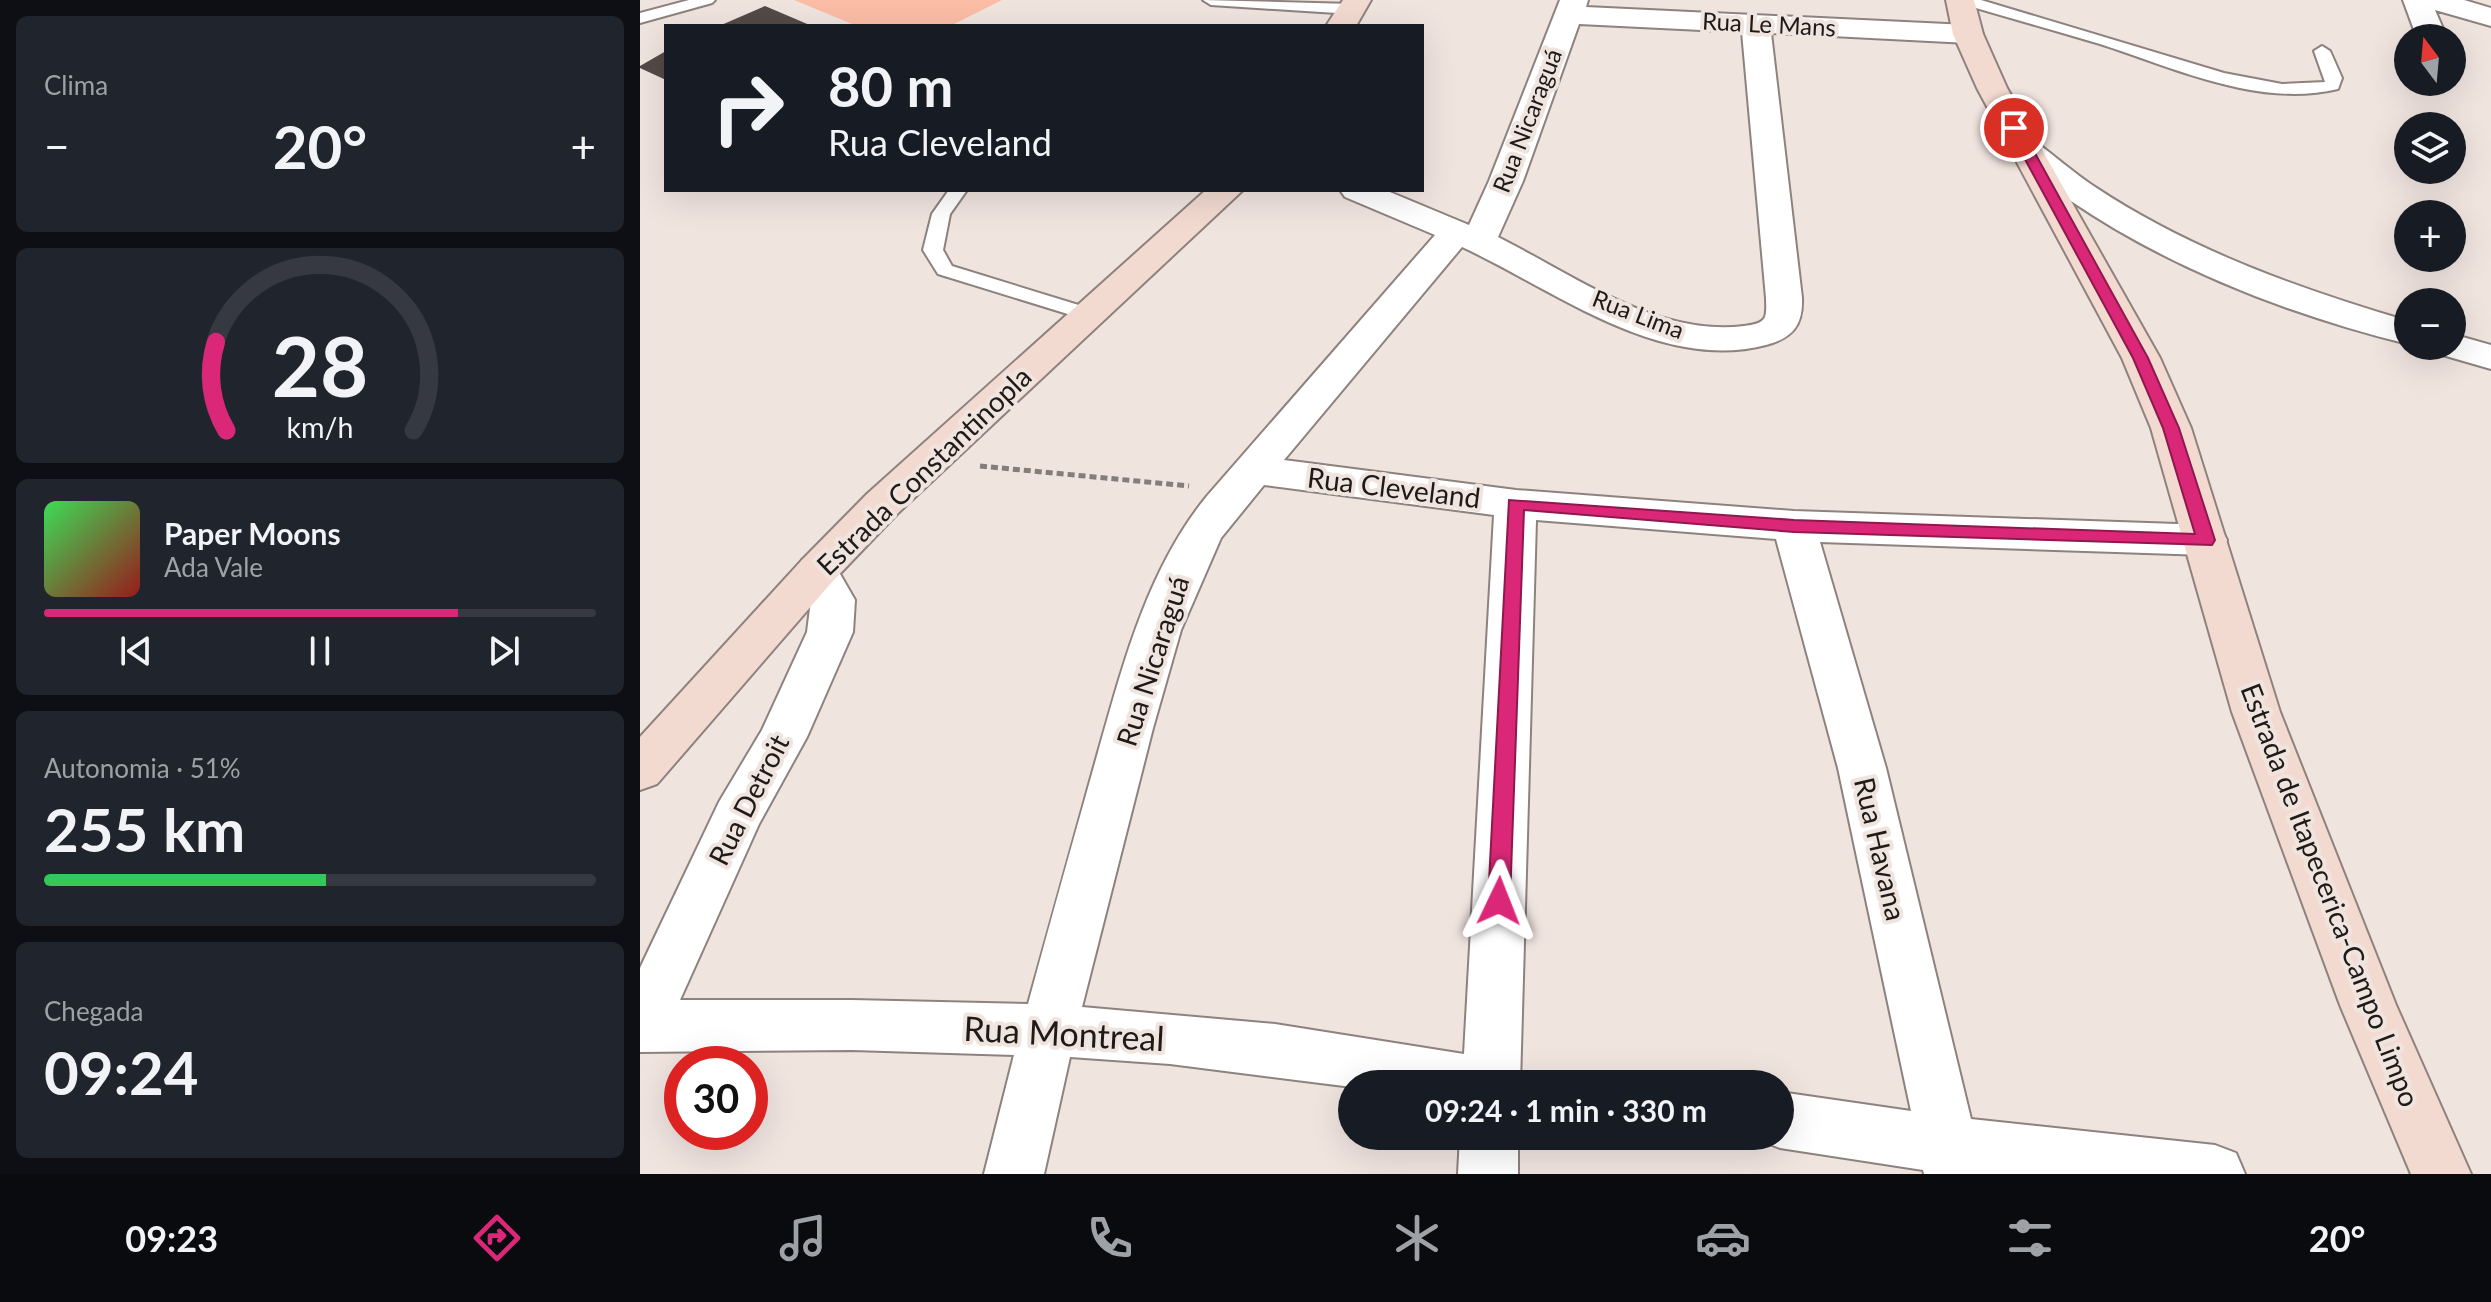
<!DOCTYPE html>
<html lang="pt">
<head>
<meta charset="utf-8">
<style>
  :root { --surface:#171b24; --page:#20242c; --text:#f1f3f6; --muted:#9ea1a6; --line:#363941; --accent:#db2777 }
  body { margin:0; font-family:Lato,sans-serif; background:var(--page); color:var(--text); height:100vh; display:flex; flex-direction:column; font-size:30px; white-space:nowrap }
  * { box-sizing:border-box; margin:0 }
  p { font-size:26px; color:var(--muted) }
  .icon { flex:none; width:44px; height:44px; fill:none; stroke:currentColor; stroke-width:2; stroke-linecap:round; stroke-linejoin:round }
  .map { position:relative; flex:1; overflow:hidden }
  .side { display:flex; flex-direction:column; gap:16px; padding:16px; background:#0d0f14; width:640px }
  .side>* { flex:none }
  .banner { position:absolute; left:24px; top:24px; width:760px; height:168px; border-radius:0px; box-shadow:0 8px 32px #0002; background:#171b24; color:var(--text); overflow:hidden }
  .needle { width:52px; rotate:344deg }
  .buttons { position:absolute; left:1754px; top:24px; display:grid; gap:16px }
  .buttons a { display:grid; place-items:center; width:72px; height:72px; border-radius:50%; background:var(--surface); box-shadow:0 8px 32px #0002; font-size:40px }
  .speed { position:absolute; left:24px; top:1046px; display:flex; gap:16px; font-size:40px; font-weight:700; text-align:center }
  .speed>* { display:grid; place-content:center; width:104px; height:104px; border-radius:50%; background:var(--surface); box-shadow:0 8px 32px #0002; line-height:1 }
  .speed .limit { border:12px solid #d22; background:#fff; color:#111 }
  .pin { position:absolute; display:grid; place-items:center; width:68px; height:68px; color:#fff; margin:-34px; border:4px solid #fff; border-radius:50%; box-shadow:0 2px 8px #0007 }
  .me { position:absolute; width:88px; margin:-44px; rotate:2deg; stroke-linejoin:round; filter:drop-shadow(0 0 6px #0008) }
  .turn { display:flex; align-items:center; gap:28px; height:168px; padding:0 32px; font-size:36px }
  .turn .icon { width:104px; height:104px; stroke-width:2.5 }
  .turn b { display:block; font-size:56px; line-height:68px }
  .big { font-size:60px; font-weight:700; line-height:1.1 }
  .side .tile { flex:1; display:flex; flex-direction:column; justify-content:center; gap:12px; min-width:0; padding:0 28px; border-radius:12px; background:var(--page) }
  .side .dial { align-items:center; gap:0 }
  .dial svg { height:208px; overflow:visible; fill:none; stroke:var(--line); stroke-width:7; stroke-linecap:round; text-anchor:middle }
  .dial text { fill:var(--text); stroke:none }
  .song { display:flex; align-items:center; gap:24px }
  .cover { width:96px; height:96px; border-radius:12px; background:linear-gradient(135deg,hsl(130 70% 55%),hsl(0 70% 35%)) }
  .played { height:8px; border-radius:4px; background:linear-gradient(90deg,var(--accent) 75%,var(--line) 75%) }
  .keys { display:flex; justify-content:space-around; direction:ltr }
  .heat { display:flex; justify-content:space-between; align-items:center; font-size:44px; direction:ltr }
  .charge { height:12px; border-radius:6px; background:linear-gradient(90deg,#34c759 51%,var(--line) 0) }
  .trip { position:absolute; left:698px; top:1070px; width:456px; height:80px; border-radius:40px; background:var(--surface); box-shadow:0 8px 32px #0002; font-weight:700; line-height:80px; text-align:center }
  .menu { display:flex; height:128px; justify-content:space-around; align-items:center; background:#090b0e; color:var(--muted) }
  .menu .icon { width:56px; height:56px }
  .menu .active { color:var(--accent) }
  .menu b { font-size:36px; color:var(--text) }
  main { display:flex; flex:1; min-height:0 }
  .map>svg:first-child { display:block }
  .green { fill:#fcbda6 }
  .building { fill:#534946 }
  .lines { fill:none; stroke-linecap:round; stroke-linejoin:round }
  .lane-casing { stroke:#8d827e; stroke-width:4 }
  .street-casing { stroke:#8d827e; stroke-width:4 }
  .secondary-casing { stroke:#8d827e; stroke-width:4 }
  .path { stroke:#857d7a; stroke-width:5; stroke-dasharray:7 4; stroke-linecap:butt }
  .lane { fill:#fff; fill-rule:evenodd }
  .street { fill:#fff; fill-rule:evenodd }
  .secondary { fill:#f3dad1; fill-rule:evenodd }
  .route { fill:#db2777; stroke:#8e194d; stroke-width:2 }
  .labels { text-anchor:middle; stroke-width:8; stroke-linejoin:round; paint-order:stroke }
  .far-street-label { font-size:24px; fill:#1e1a18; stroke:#f0e4df }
  .street-label { font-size:28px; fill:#1e1a18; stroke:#f0e4df }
  .near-street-label { font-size:34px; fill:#1e1a18; stroke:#f0e4df }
</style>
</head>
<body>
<main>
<section class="side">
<div class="tile"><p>Clima</p>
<div class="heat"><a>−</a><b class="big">20°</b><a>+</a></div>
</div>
<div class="tile dial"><svg viewBox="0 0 100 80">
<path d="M14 69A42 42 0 1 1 86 69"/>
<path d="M14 69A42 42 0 0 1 10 35" stroke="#db2777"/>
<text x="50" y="56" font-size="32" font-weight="700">28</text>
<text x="50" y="72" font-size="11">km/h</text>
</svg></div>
<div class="tile">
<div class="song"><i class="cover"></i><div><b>Paper Moons</b><p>Ada Vale</p></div></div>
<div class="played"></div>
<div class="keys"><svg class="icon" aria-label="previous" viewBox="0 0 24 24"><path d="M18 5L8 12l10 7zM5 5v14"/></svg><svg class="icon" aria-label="pause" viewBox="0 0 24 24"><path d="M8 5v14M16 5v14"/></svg><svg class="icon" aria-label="next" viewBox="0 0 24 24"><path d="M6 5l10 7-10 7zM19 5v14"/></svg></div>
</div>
<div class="tile"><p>Autonomia · 51%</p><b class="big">255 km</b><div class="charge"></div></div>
<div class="tile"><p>Chegada</p><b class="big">09:24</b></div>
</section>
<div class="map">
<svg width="1851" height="1174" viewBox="0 0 1851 1174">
  <rect width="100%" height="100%" fill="#f0e4df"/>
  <!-- green -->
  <path class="green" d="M154 0H362L310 26H217Z"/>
  <!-- building -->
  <path class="building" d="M125 6 172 26H79Z
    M26 51V80L0 68V66Z"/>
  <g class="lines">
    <!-- lane casing -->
    <g class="lane-casing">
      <path id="lane" d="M49 0H75L72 3 0 23V13Z
        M563 0 712 4 720 9 712 14 571 5Z
        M1316 0H1341L1584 73 1642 84 1685 82 1674 51 1682 46 1690 51 1702 78 1698 89C1618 108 1535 68 1460 44 1413 30 1366 17 1319 3Z
        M309 190H327L310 214 303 250 312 266 458 311 461 315 458 319H444L298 274 283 250 292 214Z"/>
    </g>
    <!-- street casing -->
    <g class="street-casing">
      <path id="street" d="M920 0H948L946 7 1328 25 1338 28 1343 34 1338 40 1328 43 1131 33 1162 298C1163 326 1152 338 1126 345 1020 373 913 289 822 247L644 460 876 490 1154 511 1566 525 1581 529 1587 540 1581 551 1566 555 1180 542 1246 768 1331 1119 1575 1145 1596 1153 1605 1174H1284L1283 1170 1140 1148 1119 1140 1118 1136H1140V1092L1271 1111 1198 768 1136 539 896 520 880 1084H712V1087L530 1064 430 1057 404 1174H344L374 1055 212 1050 0 1052V968L79 802 122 730 167 632 171 600 155 571 162 560 177 555 192 560 215 600 213 632 167 737 119 824 40 1000H212L388 1004C409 926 431 848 453 770 480 676 504 573 567 496L795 235 705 197 700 190H745L829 225 849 181ZM939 24 1102 32 1126 298C1126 303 1127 311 1125 317 1122 324 1111 325 1104 326 1017 337 932 274 858 237L883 181ZM624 485 854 515 824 1054 635 1024 442 1007 513 728 541 630 581 538Z
        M1763 0H1824L1851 8V26L1795 10 1807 38H1777Z
        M1385 139 1396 142C1416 157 1434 173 1455 187 1550 250 1659 289 1768 321V344C1651 315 1531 269 1431 201 1411 188 1393 171 1374 156L1369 149 1374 142Z
        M1812 334 1851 345V369L1799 354 1793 346H1812Z
        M820 1136H878V1174H818Z"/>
    </g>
    <!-- secondary casing -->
    <g class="secondary-casing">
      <path id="secondary" d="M703 0H731L716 26H686Z
        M1306 0H1334L1343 34 1367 88 1520 358 1551 428 1640 712 1756 1005 1831 1174H1771L1700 1005 1592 712 1511 428 1482 358 1337 88 1313 34Z
        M566 190H603L257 514 192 582 17 784 0 790V737L162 560 227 494Z"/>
    </g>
    <!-- path -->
    <path class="path" d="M340 466 549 486"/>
    <!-- lane -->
    <use href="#lane" class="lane"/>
    <!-- street -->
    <use href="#street" class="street"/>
    <!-- secondary -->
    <use href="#secondary" class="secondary"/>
  </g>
  <!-- route -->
  <path class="route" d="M1374 124 1381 128 1508 358 1539 428 1575 540 1572 545 1154 532 884 510 870 901 866 907 859 910 851 907 848 901 869 500 1154 520 1555 534 1523 428 1493 358 1368 128Z"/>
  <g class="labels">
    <!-- far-street labels -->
    <g class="far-street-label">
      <text transform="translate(1129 25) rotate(3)" y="8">Rua Le Mans</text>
      <text transform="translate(888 121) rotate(-69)" y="8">Rua Nicaraguá</text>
      <text transform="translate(998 315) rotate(21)" y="8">Rua Lima</text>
    </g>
    <!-- street labels -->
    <g class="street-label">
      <text transform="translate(284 471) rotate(-44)" y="10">Estrada Constantinopla</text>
      <text transform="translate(754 488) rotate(7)" y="10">Rua Cleveland</text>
      <text transform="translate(513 661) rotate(-72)" y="10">Rua Nicaraguá</text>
      <text transform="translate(109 800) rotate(-63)" y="10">Rua Detroit</text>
      <text transform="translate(1240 849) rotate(77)" y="10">Rua Havana</text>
      <text transform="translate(1690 895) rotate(69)" y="10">Estrada de Itapecerica-Campo Limpo</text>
    </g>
    <!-- near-street labels -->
    <g class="near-street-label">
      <text transform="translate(424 1034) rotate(3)" y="12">Rua Montreal</text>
    </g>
  </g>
</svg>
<div class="buttons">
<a><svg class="needle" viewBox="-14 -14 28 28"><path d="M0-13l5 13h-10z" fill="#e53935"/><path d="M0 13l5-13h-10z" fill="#9ea1a6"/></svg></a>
<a><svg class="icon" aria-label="layers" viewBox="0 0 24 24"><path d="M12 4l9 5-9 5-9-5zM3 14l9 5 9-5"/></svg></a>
<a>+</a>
<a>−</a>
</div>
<div class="speed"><div class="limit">30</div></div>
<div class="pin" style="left:1374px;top:128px;background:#d93025"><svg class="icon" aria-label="arrive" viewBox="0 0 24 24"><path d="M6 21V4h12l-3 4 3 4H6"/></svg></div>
<svg class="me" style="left:859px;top:901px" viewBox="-20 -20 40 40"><path d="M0-17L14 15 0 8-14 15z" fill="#db2777" stroke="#fff" stroke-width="4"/></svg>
<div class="trip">09:24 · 1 min · 330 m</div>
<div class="banner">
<div class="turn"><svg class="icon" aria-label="right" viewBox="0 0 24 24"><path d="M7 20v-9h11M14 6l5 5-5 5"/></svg><div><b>80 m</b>Rua Cleveland</div></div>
</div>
</div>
</main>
<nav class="menu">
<b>09:23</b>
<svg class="icon active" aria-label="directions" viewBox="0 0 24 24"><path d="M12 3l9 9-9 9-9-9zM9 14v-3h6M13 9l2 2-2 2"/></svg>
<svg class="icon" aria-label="music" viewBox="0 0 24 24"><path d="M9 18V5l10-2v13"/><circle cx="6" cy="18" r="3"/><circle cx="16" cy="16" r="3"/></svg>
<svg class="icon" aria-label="phone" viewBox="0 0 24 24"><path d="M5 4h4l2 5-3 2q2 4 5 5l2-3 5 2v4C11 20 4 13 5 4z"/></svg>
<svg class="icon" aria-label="climate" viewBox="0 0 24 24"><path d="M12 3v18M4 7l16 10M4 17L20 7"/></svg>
<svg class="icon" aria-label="car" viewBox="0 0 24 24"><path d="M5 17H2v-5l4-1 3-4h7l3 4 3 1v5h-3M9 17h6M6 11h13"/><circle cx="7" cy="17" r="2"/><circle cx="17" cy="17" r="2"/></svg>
<svg class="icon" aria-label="filters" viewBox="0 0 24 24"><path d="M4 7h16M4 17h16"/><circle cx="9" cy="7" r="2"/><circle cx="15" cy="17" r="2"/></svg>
<b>20°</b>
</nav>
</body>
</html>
